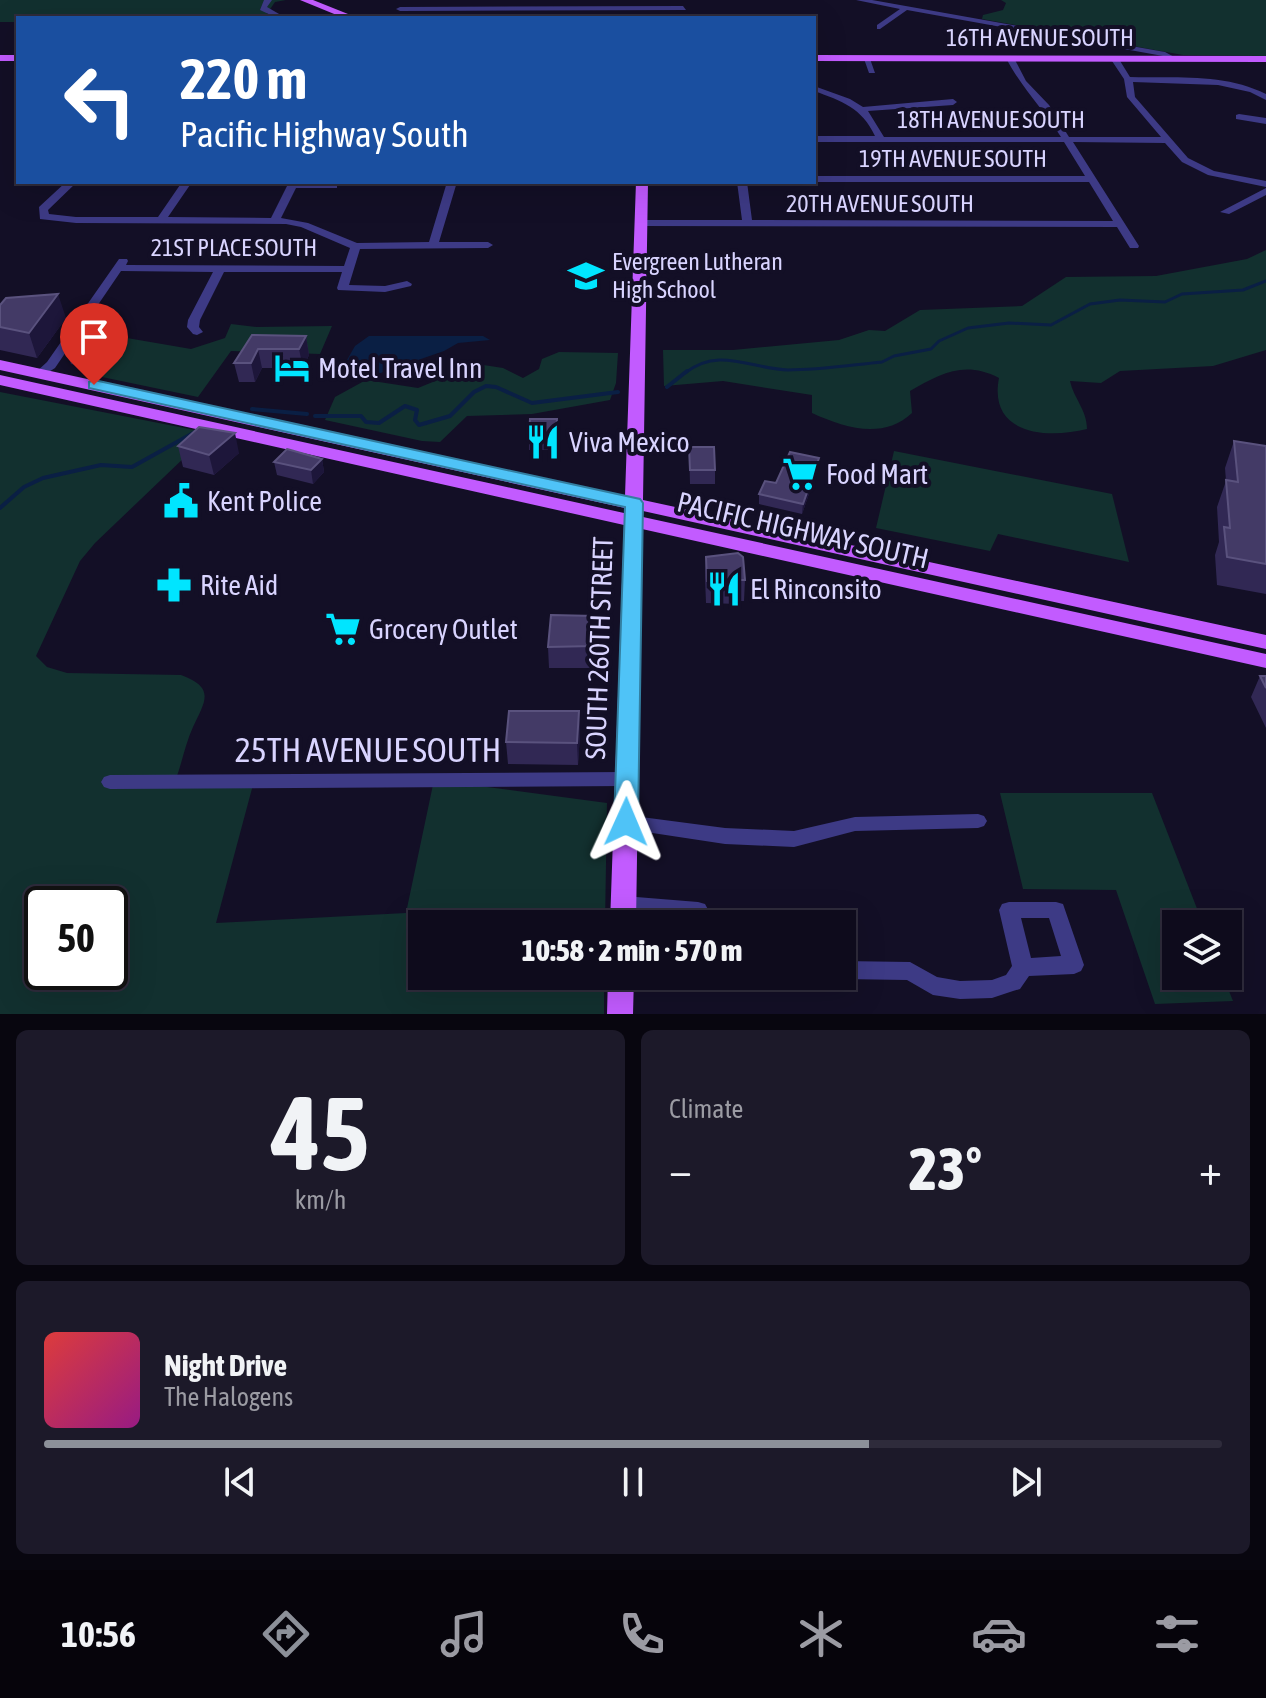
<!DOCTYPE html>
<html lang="en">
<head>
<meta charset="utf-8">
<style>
  :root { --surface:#0e0b1c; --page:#1c1929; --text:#f1f3f6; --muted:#9b9ba3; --line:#2e2b3b; --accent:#8c9099 }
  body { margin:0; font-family:"Asap Condensed",sans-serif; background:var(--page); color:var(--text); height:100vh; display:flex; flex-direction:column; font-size:30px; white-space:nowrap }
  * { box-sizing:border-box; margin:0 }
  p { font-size:26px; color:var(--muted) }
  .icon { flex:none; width:44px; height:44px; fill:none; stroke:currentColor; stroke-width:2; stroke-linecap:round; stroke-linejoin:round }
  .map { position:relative; height:1014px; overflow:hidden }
  .side { display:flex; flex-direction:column; gap:16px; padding:16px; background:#08060f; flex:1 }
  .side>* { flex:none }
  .guide { position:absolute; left:16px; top:16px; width:800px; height:168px; border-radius:0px; box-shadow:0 8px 32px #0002,0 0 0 2px var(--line); background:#1a4fa0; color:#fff; overflow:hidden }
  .buttons { position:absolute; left:1162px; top:910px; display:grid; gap:16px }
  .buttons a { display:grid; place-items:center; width:80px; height:80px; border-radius:0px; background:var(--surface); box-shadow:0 8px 32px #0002,0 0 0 2px var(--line); font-size:40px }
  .speed { position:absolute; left:24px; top:886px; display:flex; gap:16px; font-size:40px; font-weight:700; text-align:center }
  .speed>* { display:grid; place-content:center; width:104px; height:104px; border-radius:50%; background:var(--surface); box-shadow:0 8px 32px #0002,0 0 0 2px var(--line); line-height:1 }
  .speed .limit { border:4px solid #111; border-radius:12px; background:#fff; color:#111 }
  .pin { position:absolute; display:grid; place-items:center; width:68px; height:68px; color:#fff; margin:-82px -34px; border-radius:50% 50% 50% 0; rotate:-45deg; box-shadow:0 0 8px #0007 }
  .pin .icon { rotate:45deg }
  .me { position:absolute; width:88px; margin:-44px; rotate:1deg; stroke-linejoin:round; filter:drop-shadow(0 0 6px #0008) }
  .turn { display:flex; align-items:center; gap:28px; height:168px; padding:0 32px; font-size:36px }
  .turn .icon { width:104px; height:104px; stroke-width:2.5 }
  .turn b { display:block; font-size:56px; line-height:68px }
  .big { font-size:60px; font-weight:800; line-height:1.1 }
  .side .tile { flex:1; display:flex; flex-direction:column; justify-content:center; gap:12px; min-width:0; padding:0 28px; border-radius:12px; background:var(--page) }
  .side .dial { align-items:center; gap:0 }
  .dial b { font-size:104px; line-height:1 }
  .song { display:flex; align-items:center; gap:24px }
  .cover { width:96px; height:96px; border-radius:12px; background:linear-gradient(135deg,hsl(0 70% 55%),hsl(310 70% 35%)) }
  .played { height:8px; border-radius:4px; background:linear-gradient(90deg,var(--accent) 70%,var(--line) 70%) }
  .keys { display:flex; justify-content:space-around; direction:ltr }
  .heat { display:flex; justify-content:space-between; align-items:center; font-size:44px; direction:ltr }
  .side .tiles { flex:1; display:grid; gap:16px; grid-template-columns:1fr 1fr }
  .tile:last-child { grid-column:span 2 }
  .trip { position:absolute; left:408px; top:910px; width:448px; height:80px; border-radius:0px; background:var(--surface); box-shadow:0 8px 32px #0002,0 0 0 2px var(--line); font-weight:800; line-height:80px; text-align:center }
  .dock { display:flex; height:128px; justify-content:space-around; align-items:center; background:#06040b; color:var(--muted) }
  .dock .icon { width:56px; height:56px }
  .dock .current { color:var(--accent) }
  .dock b { font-size:36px; color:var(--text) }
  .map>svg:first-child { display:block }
  .green { fill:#12302f; fill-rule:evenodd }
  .water { fill:#0a1f44 }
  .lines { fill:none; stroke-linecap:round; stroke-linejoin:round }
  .stream-far1 { stroke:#0a1f44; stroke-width:3 }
  .stream { stroke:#0a1f44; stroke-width:4 }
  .minor { fill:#3d3a85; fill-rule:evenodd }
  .major { fill:#c25bff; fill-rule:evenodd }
  .wall { fill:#312854 }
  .shaded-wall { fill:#1d163a }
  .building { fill:#433a66; stroke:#5a527e; stroke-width:2 }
  .route { fill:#4fc3f7; stroke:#337fa1; stroke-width:2 }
  .labels { text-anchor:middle; stroke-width:8; stroke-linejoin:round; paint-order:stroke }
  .far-street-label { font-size:24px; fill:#d9d4ff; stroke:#130f26 }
  .far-poi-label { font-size:24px; fill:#d9d4ff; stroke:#130f26; text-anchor:start }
  .poi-label { font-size:28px; fill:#d9d4ff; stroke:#130f26; text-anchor:start }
  .street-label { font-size:28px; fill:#d9d4ff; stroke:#130f26 }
  .near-street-label { font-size:34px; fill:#d9d4ff; stroke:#130f26 }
</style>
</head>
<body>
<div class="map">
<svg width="1266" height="1014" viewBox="0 0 1266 1014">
  <rect width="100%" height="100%" fill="#130f26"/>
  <!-- green -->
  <path class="green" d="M0 0H286L275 2 264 18H18V22H0Z
    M1001 0H1266V56L1183 55 982 19 983 15 1003 10 1006 3Z
    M1266 250V350L1213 366 1120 371 1101 383 1070 381C1074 399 1087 410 1087 429 1047 439 988 435 999 378 964 360 940 374 910 391L912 413C883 440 845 428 812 413V395L723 381 664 386 663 350H733L839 340 869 330 885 331 920 310 1022 306 1066 277 1156 276 1247 259Z
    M231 324 257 327 332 326 320 354 231 351 198 397 102 377 127 338 191 349 225 338Z
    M559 352 618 353 616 383 610 400 532 414 467 416 440 442 422 441 325 420 335 397 366 380 418 388 477 364 503 368 523 378 539 369 542 359Z
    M0 392 210 433 95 543 80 561 36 656 47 667 67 673 181 675C216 688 205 701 193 727 185 744 182 764 175 781H254L216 923 406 913 434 780 607 803 605 924H422V976H604V1014H0ZM42 904H110V972H42Z
    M894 451 1112 494 1129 562 998 534 990 551 876 528Z
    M1000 793H1152L1203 924H1176V976H1223L1233 1001 1155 1004 1116 890 1023 889Z"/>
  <!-- water -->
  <path class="water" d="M369 336H483L490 340 458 343 444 351 369 377 362 376 365 370 343 367 355 346Z"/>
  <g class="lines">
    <!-- stream-far1 -->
    <path class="stream-far1" d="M685 373C719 346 751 369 788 370 819 370 851 365 882 362L894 356 931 349 939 341 968 328 1009 323 1051 325 1090 304 1120 300 1165 302 1182 294 1243 290 1266 281"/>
    <!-- stream -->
    <path class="stream" d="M667 387 687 371
      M252 409 307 414
      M315 416H361L366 422 379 423 405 406 417 410 415 420 419 425 450 416 474 392 486 386 496 387 532 403 618 392
      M0 508 24 487 43 478 101 465 132 467 195 432"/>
    <!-- minor -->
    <path class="minor" d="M264 0H272L267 7 286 18H277L260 10Z
      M856 0H872L1165 52 1178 59 1174 61 1163 56 907 10 880 29H877V25L900 9Z
      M683 6 686 10 400 11 396 9 400 7Z
      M796 16 811 18H792Z
      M863 56H869L875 73H869Z
      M1010 56 1014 58 1026 81 1049 105 1069 137H1161L1127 97 1124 79 1110 58 1114 56H1117L1130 77C1175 78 1225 73 1266 94V100L1250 92 1218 85 1133 82 1135 97 1188 158 1214 171 1266 181V187L1208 175 1182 162 1165 143 1073 142 1139 246 1138 248H1130L1117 227 641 226 636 223 641 220H742L737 182H747L752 220 1113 221 1089 182H814V176H1085L1064 142H814V136H875C862 108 842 101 814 91V86L850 99 863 107 953 99 957 102 953 105 868 111 884 137H1061C1043 109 1021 87 1006 58Z
      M1239 114 1266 118V124L1236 119V115Z
      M66 182H77L48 210 49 214 76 217H158L182 182H192L168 217 271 218 289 182 334 183 337 184V188H296L281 218 308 223 357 243 429 242 447 182H457L439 242H488L493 245 488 248 360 249 349 285 385 286 407 281 412 284 411 286 385 292 338 290 337 288 342 272H224L200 320 199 327 203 332 197 335 193 334 187 327 188 320 213 272 121 271 55 368 41 377 35 373 47 362 119 259H127L128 261 126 265 344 266 350 248 301 227 286 224 76 223 40 219 39 207Z
      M1266 188V195L1229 214 1220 212Z
      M627 772 633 774 636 779 633 784 627 786 110 789 104 787 101 782 104 777 110 775Z
      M978 814 984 816 987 821 984 826 978 828 855 831 794 847 725 844 626 829 620 827 617 822 620 817 626 815 725 828 794 831 855 817Z
      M624 896 698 902 705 904 716 924H696L692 918 624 912 617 910 614 904 617 898Z
      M1009 902H1056L1063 904 1084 965 1081 971 1074 974 1029 976 1020 989 1013 991 992 998 960 999 933 995 907 980 842 979 835 976H842V961L910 962 937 977 960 981 992 980 1006 975 1012 966 999 910 1002 904ZM1021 918H1049L1061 956 1031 958Z"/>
    <!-- major -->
    <path class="major" d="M300 0H313L358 18H344Z
      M0 55H18V61H0Z
      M814 55 1266 56V62L814 61Z
      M636 182H648L643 500 1266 635V649L643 511V517L1266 654V668L642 529 636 924H610L624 525 0 385V375L624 513 625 508 0 370V360L625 496Z
      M608 976H634L633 1014H607Z"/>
  </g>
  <!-- wall -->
  <path class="wall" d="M0 305 66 318 37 358 0 350Z
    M252 335 306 336 309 355 303 368H262L255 382H239L234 363Z
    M104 348 108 360 102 370 71 364 67 352Z
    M557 432 556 450H529V436Z
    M1234 441 1266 446V594L1217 585 1215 555 1219 542 1217 507 1226 481 1225 468Z
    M178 446 239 453 214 475 183 467Z
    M689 447 715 470V484H690Z
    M819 458 818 468 802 514 759 504V494Z
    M322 459 324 472 313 484 277 475 274 462Z
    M706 557 745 580 744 601H739V604L706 603 705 578Z
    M595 616 596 637 594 668H549L548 647Z
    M1260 676H1266V728L1251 697Z
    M579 711 580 733 578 765 508 764 506 742Z"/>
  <!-- shaded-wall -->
  <path class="shaded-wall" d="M58 294 66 318 37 358 29 333Z
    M306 336 309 355 303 368 299 349Z
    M104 348 108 360 102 370 98 357Z
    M258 349 262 368 255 382 251 363Z
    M235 433 239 453 214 475 209 455Z
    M819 458 818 468 802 514 803 504Z
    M322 459 324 472 313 484 311 470Z
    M595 616 596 637 594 668 593 646Z
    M579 711 580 733 578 765 577 743Z"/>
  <!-- building -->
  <path class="building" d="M58 294 29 333 0 327V305L6 298Z
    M252 335 306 336 299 349H258L251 363H234Z
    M74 342 104 348 98 357 67 352Z
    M530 419H557L556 436H529Z
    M199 427 235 433 209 455 178 446Z
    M1234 441 1266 446V564L1227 557 1224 527 1230 528 1226 480 1238 482Z
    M689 447H714L715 470H690Z
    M287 449 322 459 311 470 274 462Z
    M790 452 819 458 803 504 759 494 765 481 776 483Z
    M738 553 743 557 745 580H740V583L707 581 706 557Z
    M551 615 595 616 593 646 548 647Z
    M1260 676H1266V688Z
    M509 711H579L577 743 506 742Z"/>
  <!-- route -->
  <path class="route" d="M94 380 640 499 643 503 638 822 635 829 626 831 618 829 614 822 625 507 89 388V382Z"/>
  <!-- icons -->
  <defs>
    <g id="school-bare" transform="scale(2.76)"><path d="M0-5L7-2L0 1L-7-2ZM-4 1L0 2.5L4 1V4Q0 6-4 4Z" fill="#00e5ff" stroke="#130f26" stroke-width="2.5" paint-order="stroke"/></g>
    <g id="hotel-bare" transform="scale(2.76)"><path d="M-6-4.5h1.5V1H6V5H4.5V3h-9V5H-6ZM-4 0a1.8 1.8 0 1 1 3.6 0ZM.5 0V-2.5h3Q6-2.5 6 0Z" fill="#00e5ff" stroke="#130f26" stroke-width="2.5" paint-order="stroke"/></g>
    <g id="restaurant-bare" transform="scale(2.76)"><path d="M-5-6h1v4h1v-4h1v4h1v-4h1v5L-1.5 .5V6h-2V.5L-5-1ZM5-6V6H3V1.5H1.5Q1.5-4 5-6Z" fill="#00e5ff" stroke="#130f26" stroke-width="2.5" paint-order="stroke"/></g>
    <g id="supermarket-bare" transform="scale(2.76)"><path d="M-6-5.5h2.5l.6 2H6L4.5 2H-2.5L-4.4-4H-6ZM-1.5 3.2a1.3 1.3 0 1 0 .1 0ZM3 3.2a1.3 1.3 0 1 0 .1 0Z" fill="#00e5ff" stroke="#130f26" stroke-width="2.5" paint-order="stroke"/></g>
    <g id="civic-bare" transform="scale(2.76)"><path d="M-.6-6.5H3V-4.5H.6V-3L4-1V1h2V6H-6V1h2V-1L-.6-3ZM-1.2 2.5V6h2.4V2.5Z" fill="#00e5ff" stroke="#130f26" stroke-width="2.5" paint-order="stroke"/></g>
    <g id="pharmacy-bare" transform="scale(2.76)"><path d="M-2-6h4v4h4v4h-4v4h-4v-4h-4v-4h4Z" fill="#00e5ff" stroke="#130f26" stroke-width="2.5" paint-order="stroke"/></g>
  </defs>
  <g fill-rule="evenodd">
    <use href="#school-bare" x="586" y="276"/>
    <use href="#hotel-bare" x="292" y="368"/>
    <use href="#restaurant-bare" x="543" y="442"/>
    <use href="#supermarket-bare" x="800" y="474"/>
    <use href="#civic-bare" x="181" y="501"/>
    <use href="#pharmacy-bare" x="174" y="585"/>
    <use href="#restaurant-bare" x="724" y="589"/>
    <use href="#supermarket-bare" x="343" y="629"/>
  </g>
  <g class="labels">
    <!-- far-street labels -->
    <g class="far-street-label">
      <text x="1040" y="46">16TH AVENUE SOUTH</text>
      <text x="991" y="128">18TH AVENUE SOUTH</text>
      <text x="953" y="167">19TH AVENUE SOUTH</text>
      <text x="880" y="212">20TH AVENUE SOUTH</text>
      <text x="234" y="256">21ST PLACE SOUTH</text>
    </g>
    <!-- far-poi labels -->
    <g class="far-poi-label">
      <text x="612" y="270">Evergreen Lutheran<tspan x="612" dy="28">High School</tspan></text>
    </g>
    <!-- poi labels -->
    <g class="poi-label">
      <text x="318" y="378">Motel Travel Inn</text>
      <text x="569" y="452">Viva Mexico</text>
      <text x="826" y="484">Food Mart</text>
      <text x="207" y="511">Kent Police</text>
      <text x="200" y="595">Rite Aid</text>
      <text x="750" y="599">El Rinconsito</text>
      <text x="369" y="639">Grocery Outlet</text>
    </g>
    <!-- street labels -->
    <g class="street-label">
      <text transform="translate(803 530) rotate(13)" y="10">PACIFIC HIGHWAY SOUTH</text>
      <text transform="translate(599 648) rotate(-88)" y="10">SOUTH 260TH STREET</text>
    </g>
    <!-- near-street labels -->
    <g class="near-street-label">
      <text x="368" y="762">25TH AVENUE SOUTH</text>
    </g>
  </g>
</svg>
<div class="buttons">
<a><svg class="icon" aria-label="layers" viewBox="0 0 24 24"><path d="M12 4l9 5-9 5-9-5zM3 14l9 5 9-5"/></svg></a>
</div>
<div class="speed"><div class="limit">50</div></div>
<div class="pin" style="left:94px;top:385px;background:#d93025"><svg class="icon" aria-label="arrive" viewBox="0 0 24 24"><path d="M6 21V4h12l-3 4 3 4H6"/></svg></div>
<svg class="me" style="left:626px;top:822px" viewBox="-20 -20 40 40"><path d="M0-17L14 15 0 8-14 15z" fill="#4fc3f7" stroke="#fff" stroke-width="4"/></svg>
<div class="trip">10:58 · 2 min · 570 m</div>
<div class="guide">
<div class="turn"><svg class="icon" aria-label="left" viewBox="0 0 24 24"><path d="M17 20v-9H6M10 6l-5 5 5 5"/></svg><div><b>220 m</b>Pacific Highway South</div></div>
</div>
</div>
<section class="side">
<div class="tiles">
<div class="tile dial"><b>45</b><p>km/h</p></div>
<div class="tile"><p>Climate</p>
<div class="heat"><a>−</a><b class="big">23°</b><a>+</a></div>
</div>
<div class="tile">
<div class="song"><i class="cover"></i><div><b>Night Drive</b><p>The Halogens</p></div></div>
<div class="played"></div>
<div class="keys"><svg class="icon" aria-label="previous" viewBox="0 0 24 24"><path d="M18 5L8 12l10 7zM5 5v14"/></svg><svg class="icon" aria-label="pause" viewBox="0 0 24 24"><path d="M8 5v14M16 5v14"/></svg><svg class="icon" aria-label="next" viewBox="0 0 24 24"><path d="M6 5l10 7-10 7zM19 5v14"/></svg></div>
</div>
</div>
</section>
<nav class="dock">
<b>10:56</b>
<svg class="icon current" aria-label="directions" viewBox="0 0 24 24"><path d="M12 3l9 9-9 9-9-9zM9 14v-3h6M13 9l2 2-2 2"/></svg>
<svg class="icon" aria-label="music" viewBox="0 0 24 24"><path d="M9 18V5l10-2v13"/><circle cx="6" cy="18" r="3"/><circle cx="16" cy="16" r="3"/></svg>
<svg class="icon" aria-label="phone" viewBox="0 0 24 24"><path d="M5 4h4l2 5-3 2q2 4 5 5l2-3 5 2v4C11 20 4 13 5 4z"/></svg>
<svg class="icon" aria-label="climate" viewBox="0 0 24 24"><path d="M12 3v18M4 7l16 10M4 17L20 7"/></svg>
<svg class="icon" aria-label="car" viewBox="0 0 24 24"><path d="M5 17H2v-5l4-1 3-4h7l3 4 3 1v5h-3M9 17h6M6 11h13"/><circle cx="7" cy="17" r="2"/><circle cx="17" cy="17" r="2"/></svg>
<svg class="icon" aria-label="filters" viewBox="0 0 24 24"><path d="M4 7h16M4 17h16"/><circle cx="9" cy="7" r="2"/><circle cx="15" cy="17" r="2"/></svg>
</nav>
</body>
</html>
